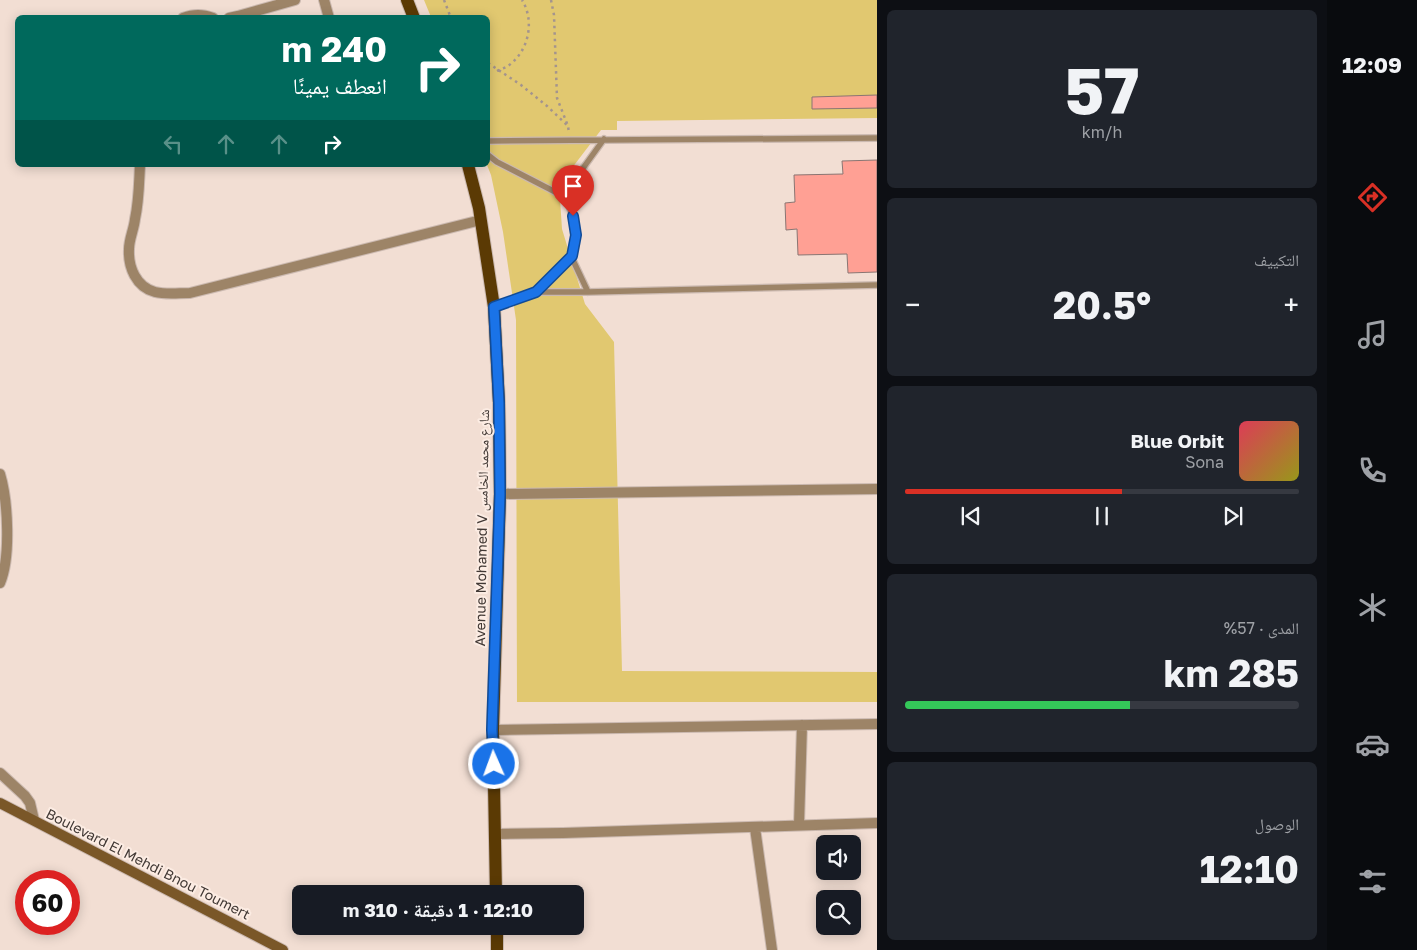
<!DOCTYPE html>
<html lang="ar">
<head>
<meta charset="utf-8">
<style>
  :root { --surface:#171b24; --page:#20242c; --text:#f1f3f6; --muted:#9ea1a6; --line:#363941; --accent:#d93025 }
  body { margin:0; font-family:"Golos Text","Noto Naskh Arabic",sans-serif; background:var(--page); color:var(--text); direction:rtl; height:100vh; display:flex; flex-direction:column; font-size:19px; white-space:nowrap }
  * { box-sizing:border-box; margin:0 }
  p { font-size:16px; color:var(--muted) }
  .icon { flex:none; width:28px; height:28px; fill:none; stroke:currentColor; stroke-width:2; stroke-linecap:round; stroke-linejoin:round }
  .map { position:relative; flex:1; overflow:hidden; direction:ltr }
  .details { display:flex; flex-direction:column; gap:10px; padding:10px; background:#0d0f14; width:450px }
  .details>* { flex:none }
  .hud { position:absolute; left:15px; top:15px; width:475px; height:152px; border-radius:8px; box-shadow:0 2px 12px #0003; direction:rtl; background:#00695c; color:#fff; overflow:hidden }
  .tools { position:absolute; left:816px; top:835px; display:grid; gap:10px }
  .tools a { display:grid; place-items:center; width:45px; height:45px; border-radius:8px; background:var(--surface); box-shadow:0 2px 12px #0003; font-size:25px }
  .speed { position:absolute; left:15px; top:870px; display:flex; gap:10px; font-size:25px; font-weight:700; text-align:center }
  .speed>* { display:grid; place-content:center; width:65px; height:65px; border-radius:50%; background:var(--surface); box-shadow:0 2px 12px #0003; line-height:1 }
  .speed .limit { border:8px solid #d22; background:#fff; color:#111 }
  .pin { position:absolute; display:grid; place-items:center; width:42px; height:42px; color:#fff; margin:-51px -21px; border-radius:50% 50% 50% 0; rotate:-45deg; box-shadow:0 0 5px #0007 }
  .pin .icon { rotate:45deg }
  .me { position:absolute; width:55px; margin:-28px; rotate:358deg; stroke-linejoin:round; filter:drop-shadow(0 0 4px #0008) }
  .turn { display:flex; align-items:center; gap:18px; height:105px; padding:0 20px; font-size:22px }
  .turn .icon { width:65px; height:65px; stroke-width:2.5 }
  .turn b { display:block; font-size:35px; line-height:42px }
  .lanes { display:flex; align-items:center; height:48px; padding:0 20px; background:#0003; justify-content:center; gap:25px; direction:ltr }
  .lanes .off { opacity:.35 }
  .big { font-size:38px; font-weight:700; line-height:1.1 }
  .details .card { flex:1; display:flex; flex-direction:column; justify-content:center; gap:8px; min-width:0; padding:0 18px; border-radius:8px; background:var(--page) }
  .details .dial { align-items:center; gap:0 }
  .dial b { font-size:65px; line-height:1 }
  .song { display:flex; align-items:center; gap:15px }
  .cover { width:60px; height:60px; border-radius:8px; background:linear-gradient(135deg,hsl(350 70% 55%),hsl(60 70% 35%)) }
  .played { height:5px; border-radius:2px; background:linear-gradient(90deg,var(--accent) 55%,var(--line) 55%) }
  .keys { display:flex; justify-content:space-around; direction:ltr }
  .heat { display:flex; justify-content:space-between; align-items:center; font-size:28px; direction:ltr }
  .charge { height:8px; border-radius:4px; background:linear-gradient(90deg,#34c759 57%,var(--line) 0) }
  .trip { position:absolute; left:292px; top:885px; width:292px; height:50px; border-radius:8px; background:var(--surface); box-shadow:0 2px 12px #0003; font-weight:700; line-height:50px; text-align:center; direction:rtl }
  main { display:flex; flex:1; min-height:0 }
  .tabs { display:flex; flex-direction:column; width:90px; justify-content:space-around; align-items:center; background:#090b0e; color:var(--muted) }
  .tabs .icon { width:35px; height:35px }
  .tabs .current { color:var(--accent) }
  .tabs b { font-size:22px; color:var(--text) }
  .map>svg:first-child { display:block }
  .green { fill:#e1c870 }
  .building { fill:#ffa094; stroke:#8a7572 }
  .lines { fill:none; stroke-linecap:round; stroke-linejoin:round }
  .lane-casing { stroke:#cbb9b0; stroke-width:8 }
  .street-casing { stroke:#cbb9b0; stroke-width:12 }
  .secondary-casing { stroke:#cbb9b0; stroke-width:12 }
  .primary-casing { stroke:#cbb9b0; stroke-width:14 }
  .path { stroke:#a4948d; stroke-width:2.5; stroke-dasharray:2.5 4; stroke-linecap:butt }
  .lane { stroke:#9d8467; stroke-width:5.5 }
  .street { stroke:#9d8467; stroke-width:10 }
  .secondary { stroke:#7a5728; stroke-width:10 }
  .primary { stroke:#5b3a04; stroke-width:12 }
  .route-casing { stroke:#114b97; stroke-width:12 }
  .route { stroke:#1a73e8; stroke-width:9 }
  .labels { text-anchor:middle; stroke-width:4; stroke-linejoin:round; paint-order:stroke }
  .street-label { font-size:14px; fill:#413834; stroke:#fcece3 }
</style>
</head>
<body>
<main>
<nav class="tabs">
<b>12:09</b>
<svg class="icon current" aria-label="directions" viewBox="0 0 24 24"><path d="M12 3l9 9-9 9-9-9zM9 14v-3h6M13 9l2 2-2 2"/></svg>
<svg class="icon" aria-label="music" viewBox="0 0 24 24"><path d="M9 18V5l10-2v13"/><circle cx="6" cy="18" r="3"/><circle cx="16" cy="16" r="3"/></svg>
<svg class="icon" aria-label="phone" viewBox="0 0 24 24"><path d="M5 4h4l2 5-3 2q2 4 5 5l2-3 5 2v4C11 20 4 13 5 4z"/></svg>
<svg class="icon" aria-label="climate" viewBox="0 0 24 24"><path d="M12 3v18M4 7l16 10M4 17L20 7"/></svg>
<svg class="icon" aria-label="car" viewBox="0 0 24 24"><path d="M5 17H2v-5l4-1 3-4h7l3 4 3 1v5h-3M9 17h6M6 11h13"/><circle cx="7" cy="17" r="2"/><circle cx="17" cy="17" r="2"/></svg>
<svg class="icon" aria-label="filters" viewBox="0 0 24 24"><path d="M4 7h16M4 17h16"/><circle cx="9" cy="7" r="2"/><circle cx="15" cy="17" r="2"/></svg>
</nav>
<section class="details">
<div class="card dial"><b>57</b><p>km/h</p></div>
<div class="card"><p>التكييف</p>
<div class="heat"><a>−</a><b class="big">20.5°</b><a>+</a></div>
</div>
<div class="card">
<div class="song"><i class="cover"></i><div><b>Blue Orbit</b><p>Sona</p></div></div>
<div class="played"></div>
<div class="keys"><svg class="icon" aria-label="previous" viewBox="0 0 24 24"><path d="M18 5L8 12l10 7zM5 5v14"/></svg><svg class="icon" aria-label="pause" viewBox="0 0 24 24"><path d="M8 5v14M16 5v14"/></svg><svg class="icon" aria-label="next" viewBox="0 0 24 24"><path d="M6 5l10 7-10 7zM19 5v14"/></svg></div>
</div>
<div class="card"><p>المدى · 57%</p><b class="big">285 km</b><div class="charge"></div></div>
<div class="card"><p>الوصول</p><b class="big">12:10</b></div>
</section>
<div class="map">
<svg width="877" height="950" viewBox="0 0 877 950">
  <rect width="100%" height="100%" fill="#f2ded3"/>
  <!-- green -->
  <path class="green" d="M424 0H877V118L617 121V130H601L559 185 562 229 585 304 614 342 622 671 877 672V702H517L516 320 503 232 491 175 487 165 488 18 431 17Z"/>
  <!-- building -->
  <path class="building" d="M877 95V108L812 109V97Z
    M877 160V272L848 273 847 254 798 255 797 229 786 230 785 203 795 202 794 175 843 174 842 161Z"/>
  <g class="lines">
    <!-- lane casing -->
    <g class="lane-casing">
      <path id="lane" d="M488 141 877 138
        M488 155 497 162 563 196 569 206 573 216 576 235 575 243 571 256 536 292
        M563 196 604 139
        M571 256 588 292
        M494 307 536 292H588L877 285"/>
    </g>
    <!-- street casing -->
    <g class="street-casing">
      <path id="street" d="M324 0 329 18
        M183 18C194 14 202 14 213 18
        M229 18 238 16 295 0
        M140 165C139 183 139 201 135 219 134 229 129 239 129 249 128 267 136 287 155 292 167 295 178 293 190 293L481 220
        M0 474C8 501 11 557 0 583
        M500 494 877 489
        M493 730 877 724
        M0 773 25 796 30 803 34 820
        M799 825 802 725
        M755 828 772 950
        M495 834 563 833 877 823"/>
    </g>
    <!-- secondary casing -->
    <g class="secondary-casing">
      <path id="secondary" d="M0 803 283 950"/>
    </g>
    <!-- primary casing -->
    <g class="primary-casing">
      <path id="primary" d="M407 0 414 18
        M468 165 479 208 494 307 499 403 500 494 493 730 496 894
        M497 926V950"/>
    </g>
    <!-- path -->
    <path class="path" d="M444 0 451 18
      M551 0 554 15 557 98 568 126 569 133
      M488 63 521 85 547 106 567 125
      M497 71C501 69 505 68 508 66 529 51 535 21 522 0"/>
    <!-- lane -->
    <use href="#lane" class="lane"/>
    <!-- street -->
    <use href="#street" class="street"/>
    <!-- secondary -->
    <use href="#secondary" class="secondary"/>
    <!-- primary -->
    <use href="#primary" class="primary"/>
  </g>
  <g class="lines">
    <!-- route casing -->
    <g class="route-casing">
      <path id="route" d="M494 764 492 730 500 494 499 403 494 307 536 292 572 256 576 235 573 216"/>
    </g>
    <!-- route -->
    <use href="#route" class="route"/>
  </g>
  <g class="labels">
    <!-- street labels -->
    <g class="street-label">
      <text transform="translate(482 528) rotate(-89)" y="5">Avenue Mohamed V شارع محمد الخامس</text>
      <text transform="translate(148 864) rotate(27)" y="5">Boulevard El Mehdi Bnou Toumert</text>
    </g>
  </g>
</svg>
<div class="tools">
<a><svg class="icon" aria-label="sound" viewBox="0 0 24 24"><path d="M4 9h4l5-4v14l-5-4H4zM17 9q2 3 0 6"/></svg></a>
<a><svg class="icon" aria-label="search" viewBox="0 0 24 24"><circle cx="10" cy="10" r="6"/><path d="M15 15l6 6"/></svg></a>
</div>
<div class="speed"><div class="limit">60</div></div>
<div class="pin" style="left:573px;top:216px;background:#d93025"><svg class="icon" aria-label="arrive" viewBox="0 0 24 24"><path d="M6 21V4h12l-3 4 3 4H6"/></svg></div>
<svg class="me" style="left:494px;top:764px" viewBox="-20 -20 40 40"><circle r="17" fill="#1a73e8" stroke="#fff" stroke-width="3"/><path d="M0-11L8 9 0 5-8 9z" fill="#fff"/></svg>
<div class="trip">12:10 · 1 دقيقة · 310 m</div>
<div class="hud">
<div class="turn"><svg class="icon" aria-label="right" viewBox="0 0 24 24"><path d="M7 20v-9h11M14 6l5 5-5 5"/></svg><div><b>240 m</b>انعطف يمينًا</div></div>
<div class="lanes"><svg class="icon off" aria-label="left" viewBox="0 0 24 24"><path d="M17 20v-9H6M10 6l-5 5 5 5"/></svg><svg class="icon off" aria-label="ahead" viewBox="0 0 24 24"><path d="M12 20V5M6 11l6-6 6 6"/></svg><svg class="icon off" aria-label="ahead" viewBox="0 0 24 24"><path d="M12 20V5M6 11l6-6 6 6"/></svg><svg class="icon" aria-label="right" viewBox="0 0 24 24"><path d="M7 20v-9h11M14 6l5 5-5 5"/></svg></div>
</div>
</div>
</main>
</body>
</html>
